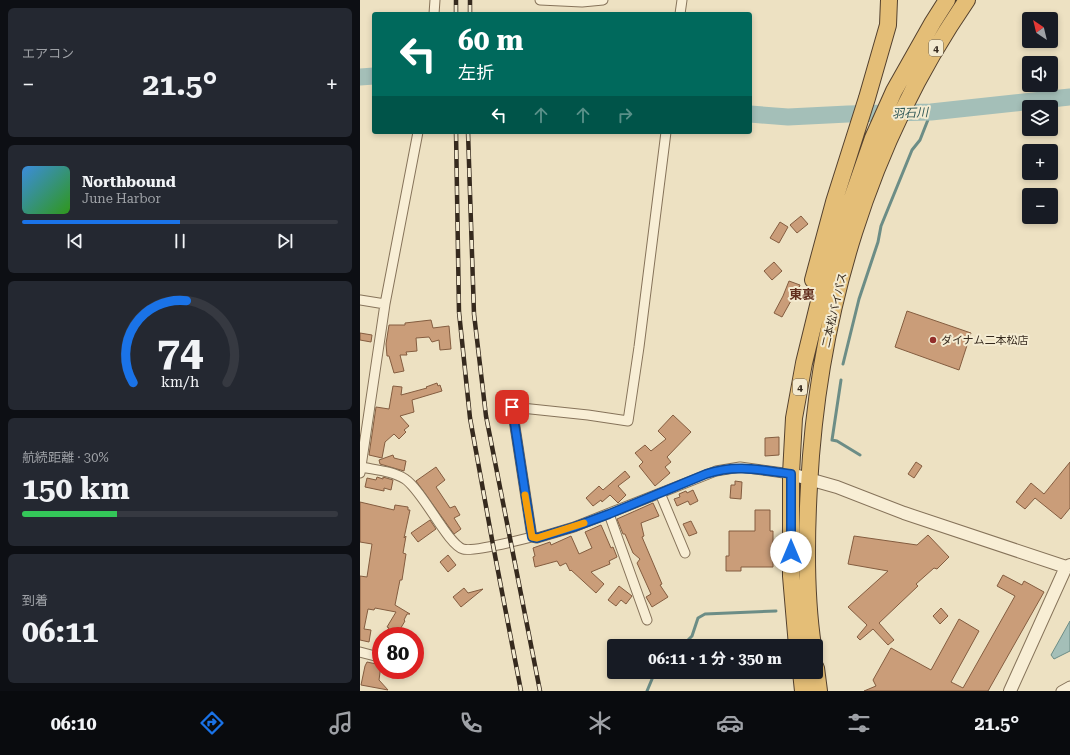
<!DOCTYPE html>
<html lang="ja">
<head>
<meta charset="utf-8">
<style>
  :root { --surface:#171b24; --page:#242831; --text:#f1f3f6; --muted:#9ea1a6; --line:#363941; --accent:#1a73e8 }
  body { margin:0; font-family:"Roboto Serif","Noto Sans JP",serif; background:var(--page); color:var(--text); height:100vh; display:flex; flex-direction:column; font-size:15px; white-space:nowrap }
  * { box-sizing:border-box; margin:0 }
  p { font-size:13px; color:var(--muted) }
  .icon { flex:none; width:22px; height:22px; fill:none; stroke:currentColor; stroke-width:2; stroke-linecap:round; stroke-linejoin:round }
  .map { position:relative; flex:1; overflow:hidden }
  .panel { display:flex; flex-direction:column; gap:8px; padding:8px; background:#0d0f14; width:360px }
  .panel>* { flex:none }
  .banner { position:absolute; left:12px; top:12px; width:380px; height:122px; border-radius:4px; box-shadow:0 2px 6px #0003; background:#00695c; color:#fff; overflow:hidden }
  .needle { width:26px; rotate:325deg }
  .controls { position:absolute; left:662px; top:12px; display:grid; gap:8px }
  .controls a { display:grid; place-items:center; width:36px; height:36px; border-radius:4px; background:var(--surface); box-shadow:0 2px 6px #0003; font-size:20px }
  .speed { position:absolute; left:12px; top:627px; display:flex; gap:8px; font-size:20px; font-weight:700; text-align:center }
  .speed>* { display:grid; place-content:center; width:52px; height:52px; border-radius:50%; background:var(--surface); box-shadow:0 2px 6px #0003; line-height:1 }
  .speed .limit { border:6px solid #d22; background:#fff; color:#111 }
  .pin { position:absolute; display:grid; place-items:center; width:34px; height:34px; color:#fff; margin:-17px; border-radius:8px; box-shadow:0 2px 6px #0006 }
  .me { position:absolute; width:44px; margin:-22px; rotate:0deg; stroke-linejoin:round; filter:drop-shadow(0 0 3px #0008) }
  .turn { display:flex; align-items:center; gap:14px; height:84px; padding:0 20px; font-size:18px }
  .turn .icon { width:52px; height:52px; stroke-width:2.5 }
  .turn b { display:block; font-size:28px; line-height:34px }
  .lanes { display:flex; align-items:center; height:38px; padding:0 20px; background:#0003; justify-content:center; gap:20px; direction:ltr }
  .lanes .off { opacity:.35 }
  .big { font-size:30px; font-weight:700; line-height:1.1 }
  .panel .widget { flex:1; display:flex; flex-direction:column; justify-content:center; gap:6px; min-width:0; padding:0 14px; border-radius:6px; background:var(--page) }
  .panel .dial { align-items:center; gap:0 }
  .dial svg { height:104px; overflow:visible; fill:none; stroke:var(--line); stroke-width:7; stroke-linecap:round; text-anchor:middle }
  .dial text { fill:var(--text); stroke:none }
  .song { display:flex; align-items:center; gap:12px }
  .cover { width:48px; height:48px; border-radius:6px; background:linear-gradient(135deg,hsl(210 70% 55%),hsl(110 70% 35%)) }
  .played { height:4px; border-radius:2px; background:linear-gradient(90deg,var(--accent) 50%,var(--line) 50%) }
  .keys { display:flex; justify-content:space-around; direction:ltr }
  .heat { display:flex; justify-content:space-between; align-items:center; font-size:22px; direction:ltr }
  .charge { height:6px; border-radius:3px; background:linear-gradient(90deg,#34c759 30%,var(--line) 0) }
  .trip { position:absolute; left:247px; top:639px; width:216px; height:40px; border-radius:4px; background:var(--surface); box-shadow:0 2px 6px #0003; font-weight:700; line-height:40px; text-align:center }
  .tabs { display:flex; height:64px; justify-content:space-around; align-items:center; background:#090b0e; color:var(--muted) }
  .tabs .icon { width:28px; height:28px }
  .tabs .active { color:var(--accent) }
  .tabs b { font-size:18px; color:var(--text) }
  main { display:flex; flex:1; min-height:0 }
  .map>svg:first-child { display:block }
  .water { fill:#a4bfb8; stroke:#6c8d86 }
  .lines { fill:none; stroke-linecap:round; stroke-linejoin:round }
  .stream { stroke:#6c8d86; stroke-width:3 }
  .river { stroke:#a4bfb8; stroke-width:17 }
  .building { fill:#ca9d79; stroke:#845d40 }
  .minor-casing { stroke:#86735a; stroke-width:11 }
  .tertiary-casing { stroke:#86735a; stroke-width:14 }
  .trunk-casing { stroke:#54412e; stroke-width:18 }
  .minor { stroke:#f8eed5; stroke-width:9 }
  .tertiary { stroke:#f8eed5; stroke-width:12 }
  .trunk { stroke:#e4be77; stroke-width:16 }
  .rail-casing { stroke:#362a1e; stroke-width:4.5 }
  .rail { stroke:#f4ebd1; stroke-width:3; stroke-dasharray:9; stroke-linecap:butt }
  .route-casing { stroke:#114b97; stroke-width:10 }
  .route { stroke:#1a73e8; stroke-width:7 }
  .slow { stroke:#f59e0b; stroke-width:7 }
  .poi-dot { fill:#932e2b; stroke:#f4ebd1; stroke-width:1.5 }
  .labels { text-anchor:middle; stroke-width:4; stroke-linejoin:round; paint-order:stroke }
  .shield { fill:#f4ebd1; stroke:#6f6454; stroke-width:1 }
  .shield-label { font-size:10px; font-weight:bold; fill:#362a1e }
  .street-label { font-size:11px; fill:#362a1e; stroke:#f4ebd1 }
  .poi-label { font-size:11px; fill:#362a1e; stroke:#f4ebd1; text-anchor:start }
  .water-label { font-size:12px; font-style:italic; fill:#2d5654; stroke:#f4ebd1 }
  .quarter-label { font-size:13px; font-weight:bold; fill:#622e1e; stroke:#f4ebd1 }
</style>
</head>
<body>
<main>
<section class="panel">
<div class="widget"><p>エアコン</p>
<div class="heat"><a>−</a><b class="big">21.5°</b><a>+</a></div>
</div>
<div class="widget">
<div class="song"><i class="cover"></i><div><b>Northbound</b><p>June Harbor</p></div></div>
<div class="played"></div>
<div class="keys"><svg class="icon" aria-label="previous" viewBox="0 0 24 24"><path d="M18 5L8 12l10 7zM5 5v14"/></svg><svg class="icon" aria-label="pause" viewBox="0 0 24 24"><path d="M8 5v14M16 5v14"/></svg><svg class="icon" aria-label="next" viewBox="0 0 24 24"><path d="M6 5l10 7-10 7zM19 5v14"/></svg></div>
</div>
<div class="widget dial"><svg viewBox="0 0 100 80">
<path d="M14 69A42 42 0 1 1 86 69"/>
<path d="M14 69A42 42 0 0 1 55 6" stroke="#1a73e8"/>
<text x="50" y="56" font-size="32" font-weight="700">74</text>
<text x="50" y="72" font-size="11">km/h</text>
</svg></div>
<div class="widget"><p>航続距離 · 30%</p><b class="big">150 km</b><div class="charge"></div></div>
<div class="widget"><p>到着</p><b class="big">06:11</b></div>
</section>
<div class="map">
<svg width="710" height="691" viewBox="0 0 710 691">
  <rect width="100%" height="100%" fill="#ede1c2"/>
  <!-- water -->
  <path class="water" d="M710 621V651L694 659 691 655Z"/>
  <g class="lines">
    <!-- stream -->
    <path class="stream" d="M483 364 499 299 518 242 521 226 552 150 560 140 571 112
      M481 380 472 440 477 441 500 455
      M322 646 332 636 338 618 345 614 416 611
      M287 691 295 672"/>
    <!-- river -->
    <path class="river" d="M0 77 14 76
      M390 114 428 117 488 114 571 112 710 97"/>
  </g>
  <!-- building -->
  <path class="building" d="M441 216 448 224 437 233 430 225Z
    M420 222 428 227 419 243 410 238Z
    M414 262 422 271 412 280 404 271Z
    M429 281 440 285 435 300 432 299 422 317 414 313 423 296Z
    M547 311 611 333 599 370 535 347Z
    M71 320 73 328 89 326 91 349 80 350 79 340 72 342 69 337 56 338 57 351 46 352 47 355H40L44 371 34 373 29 356H27L26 344 29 325H45V323Z
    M0 333 12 335 11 342 0 340Z
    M77 383 78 386 80 385 82 391 52 400 54 412 40 416 49 426 44 430 46 432 39 439 34 434 25 442 22 458 9 455 16 407 29 409 33 386 42 387 41 395 67 388 66 387Z
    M313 415 331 432 307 457 311 462 305 467 310 473 295 486 279 466 283 462 275 453 285 445 291 451 306 439 298 431Z
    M419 437V455L405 456V438Z
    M33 455 34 458 46 461 44 471 20 464 19 460Z
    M556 462 562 466 554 478 548 474Z
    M710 462V508L701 519 675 498 665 509 656 502 671 483 684 494Z
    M76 467 85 480 76 487 90 508 95 506 100 515 94 518 101 529 94 534 56 481Z
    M265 471 270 477 258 486 266 495 258 503 250 495 242 502 241 500 233 506 226 498 239 486 243 490Z
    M17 477 23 479V477L33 480 31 490 24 488V491L5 487 7 478 16 480Z
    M375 481 382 482 381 499 370 498 371 485H375Z
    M333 490 338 501 330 505 328 501 317 506 314 499 320 497 319 494 326 491 327 493Z
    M0 502 34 510 35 505 48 507V510H50L44 538 46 536 43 553 46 554 42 580H40L35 605 50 614H47L44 620 45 621 36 636H29L30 633 27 631 29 628 27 627 36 612 15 608 14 610 8 609 4 629 11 630 9 642 0 640V576L7 577 12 544 0 542Z
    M293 503 299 516 281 523 284 536 282 537 302 584 300 585 308 597 292 607 286 597 291 594 277 563 280 559 273 553 265 534H263L257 519Z
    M395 510H410V531H413V567H381V571H366V556H369V531H395Z
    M70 520 76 529 58 542 51 533Z
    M331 521 337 533 329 536 323 524Z
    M241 525 251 548 253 547 257 557 249 561 250 564 231 572 244 584 236 593 211 570 210 571 206 563 200 566 197 561 175 567 173 557 175 556 173 548 190 542 191 545 211 536 219 554 232 548 225 532Z
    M568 535 589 557 577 569 574 568 556 584 558 586 519 623 534 640 528 645 513 629 500 640 497 637 507 625 488 607 528 571 488 564 494 536 557 545Z
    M88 555 96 565 88 572 80 562Z
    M643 575 662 585 664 581 684 592 628 691H504L516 686 513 680 531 648 571 670 599 619 619 631 591 682 603 688 655 596 637 586Z
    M259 586 272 596 266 604 261 600 256 606 248 600Z
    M104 588 108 593 123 589 101 607 93 597Z
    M581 608 588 616 580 624 573 616Z
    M7 662 21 665 19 680 28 690 1 685 5 666Z"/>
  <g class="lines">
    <!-- minor casing -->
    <g class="minor-casing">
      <path id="minor" d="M180 0 222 2 243 0
        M74 14 75 0
        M320 14 322 0
        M0 300 25 304
        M1 467C16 470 33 471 45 479 63 491 88 545 103 549 112 552 160 540 172 537L177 538 214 527 356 471 380 467 431 474
        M0 473 25 304 58 132
        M300 493 325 553
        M249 514 287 620
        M172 537 152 407 228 415 268 421 279 347 306 132
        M0 652 19 657
        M701 691 710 686"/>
    </g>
    <!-- tertiary casing -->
    <g class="tertiary-casing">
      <path id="tertiary" d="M431 474 477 487 544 513 706 567 710 565
        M650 691 706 567"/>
    </g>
    <!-- trunk casing -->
    <g class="trunk-casing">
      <path id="trunk" d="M453 280 474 202 507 98 528 25 529 0
        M437 646 431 576V474L434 418 444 363 466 273 513 138 534 91 573 22 587 0
        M453 646C445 593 446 539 449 486 458 313 508 144 607 0
        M456 668 459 691
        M441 672 443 691"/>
    </g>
    <!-- minor -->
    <use href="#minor" class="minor"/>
    <!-- tertiary -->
    <use href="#tertiary" class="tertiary"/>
    <!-- trunk -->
    <use href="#trunk" class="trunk"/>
    <!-- rail casing -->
    <g class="rail-casing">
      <path id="rail" d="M96 14V0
        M110 14V0
        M96 132 99 312 110 418 133 545 161 691
        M108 132 114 314 126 416 180 691"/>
    </g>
    <!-- rail -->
    <use href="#rail" class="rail"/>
  </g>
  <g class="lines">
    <!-- route casing -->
    <g class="route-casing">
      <path id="route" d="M152 407 172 537 177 538 214 527 249 514 346 474C376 464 400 470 431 474V552"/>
    </g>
    <!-- route -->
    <use href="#route" class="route"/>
    <!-- slow -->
    <path class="slow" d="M165 495 172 537 177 538 224 523"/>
  </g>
  <!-- markers -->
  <circle class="poi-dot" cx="573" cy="340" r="4"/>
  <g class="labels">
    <!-- shield labels -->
    <g class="shield">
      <rect x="569" y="40" width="14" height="16" rx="3"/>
      <rect x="433" y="379" width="14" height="16" rx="3"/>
    </g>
    <g class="shield-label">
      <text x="576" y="52">4</text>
      <text x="440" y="391">4</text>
    </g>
    <!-- street labels -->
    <g class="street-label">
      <text transform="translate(474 310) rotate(-77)" y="4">二本松バイパス</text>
    </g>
    <!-- poi labels -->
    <g class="poi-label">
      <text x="581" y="344">ダイナム二本松店</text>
    </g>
    <!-- water labels -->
    <g class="water-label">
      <text transform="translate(550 113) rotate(-2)" y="4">羽石川</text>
    </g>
    <!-- quarter labels -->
    <g class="quarter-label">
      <text x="442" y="299">東裏</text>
    </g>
  </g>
</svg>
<div class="controls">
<a><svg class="needle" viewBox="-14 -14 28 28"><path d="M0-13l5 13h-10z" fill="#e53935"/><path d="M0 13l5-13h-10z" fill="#9ea1a6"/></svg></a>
<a><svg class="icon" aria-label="sound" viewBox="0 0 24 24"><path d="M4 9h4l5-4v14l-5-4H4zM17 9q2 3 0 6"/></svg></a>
<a><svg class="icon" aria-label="layers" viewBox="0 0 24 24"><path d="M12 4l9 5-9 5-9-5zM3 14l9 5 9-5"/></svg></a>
<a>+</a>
<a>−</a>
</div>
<div class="speed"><div class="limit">80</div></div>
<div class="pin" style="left:152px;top:407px;background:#d93025"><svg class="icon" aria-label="arrive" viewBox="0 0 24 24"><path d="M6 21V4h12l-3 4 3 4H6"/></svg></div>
<svg class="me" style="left:431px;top:552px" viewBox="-20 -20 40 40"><circle r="19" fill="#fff"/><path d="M0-13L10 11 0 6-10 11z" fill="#1a73e8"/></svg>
<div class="trip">06:11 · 1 分 · 350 m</div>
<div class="banner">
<div class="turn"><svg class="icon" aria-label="left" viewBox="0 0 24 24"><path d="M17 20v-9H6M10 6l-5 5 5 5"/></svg><div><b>60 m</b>左折</div></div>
<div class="lanes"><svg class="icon" aria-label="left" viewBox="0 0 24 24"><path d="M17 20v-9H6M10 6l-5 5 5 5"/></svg><svg class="icon off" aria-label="ahead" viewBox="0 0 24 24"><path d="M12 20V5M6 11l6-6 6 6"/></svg><svg class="icon off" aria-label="ahead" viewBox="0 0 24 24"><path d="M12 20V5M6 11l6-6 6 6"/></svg><svg class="icon off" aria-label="right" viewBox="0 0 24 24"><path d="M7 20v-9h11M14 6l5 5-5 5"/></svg></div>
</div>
</div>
</main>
<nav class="tabs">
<b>06:10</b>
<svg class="icon active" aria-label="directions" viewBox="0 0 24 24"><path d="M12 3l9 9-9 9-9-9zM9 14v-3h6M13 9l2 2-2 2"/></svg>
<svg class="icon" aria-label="music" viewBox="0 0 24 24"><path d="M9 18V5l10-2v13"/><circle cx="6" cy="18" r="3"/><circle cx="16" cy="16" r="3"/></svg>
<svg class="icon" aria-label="phone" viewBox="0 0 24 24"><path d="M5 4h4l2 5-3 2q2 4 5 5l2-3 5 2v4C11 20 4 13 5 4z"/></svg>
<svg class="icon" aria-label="climate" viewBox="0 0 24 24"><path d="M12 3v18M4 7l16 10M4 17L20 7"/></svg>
<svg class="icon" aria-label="car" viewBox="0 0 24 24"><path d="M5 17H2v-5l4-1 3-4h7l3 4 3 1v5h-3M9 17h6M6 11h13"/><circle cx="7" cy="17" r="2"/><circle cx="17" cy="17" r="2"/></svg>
<svg class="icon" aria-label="filters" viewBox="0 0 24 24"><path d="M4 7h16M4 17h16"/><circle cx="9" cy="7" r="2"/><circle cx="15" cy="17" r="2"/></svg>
<b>21.5°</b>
</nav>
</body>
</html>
